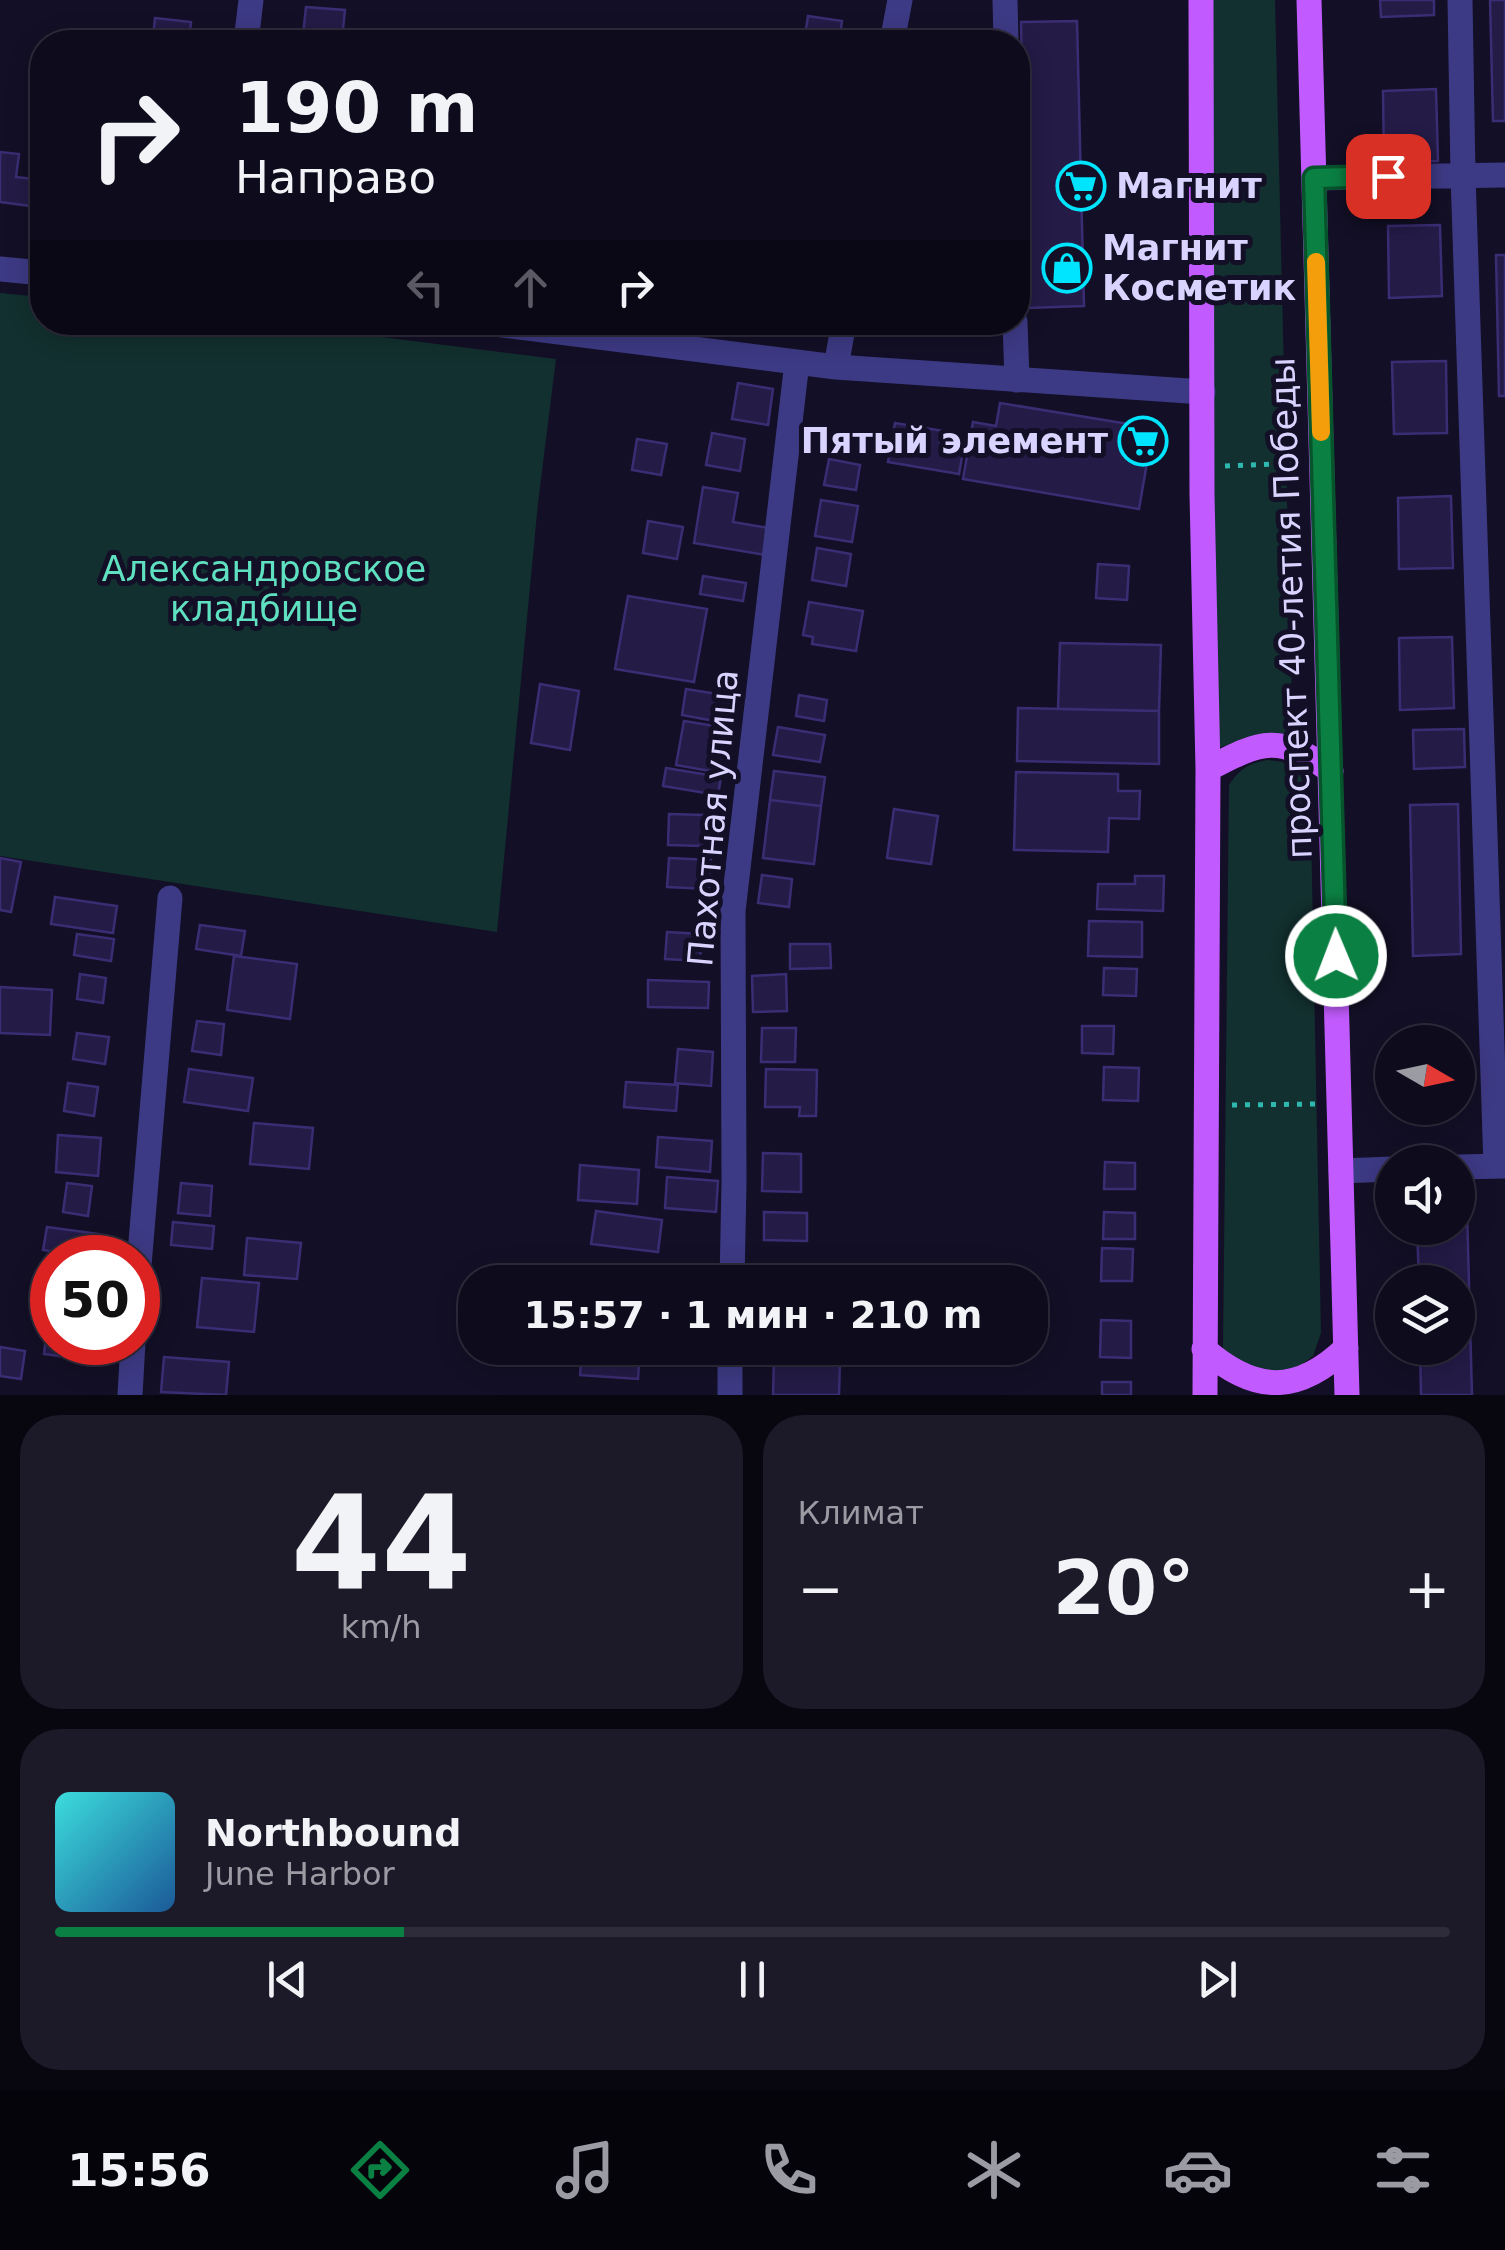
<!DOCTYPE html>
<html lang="ru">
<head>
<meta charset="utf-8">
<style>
  :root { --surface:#0e0b1c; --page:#1c1929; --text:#f1f3f6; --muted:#9b9ba3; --line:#2e2b3b; --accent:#0b8043 }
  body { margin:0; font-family:"DejaVu Sans",sans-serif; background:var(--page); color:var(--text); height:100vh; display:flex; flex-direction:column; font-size:38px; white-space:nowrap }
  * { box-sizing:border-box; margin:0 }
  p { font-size:32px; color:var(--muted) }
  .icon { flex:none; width:55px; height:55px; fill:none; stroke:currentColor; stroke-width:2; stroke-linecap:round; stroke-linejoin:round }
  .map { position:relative; height:1395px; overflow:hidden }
  .panel { display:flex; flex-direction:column; gap:20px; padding:20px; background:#08060f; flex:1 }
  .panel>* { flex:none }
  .hud { position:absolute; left:30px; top:30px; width:1000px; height:305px; border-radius:40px; box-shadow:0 5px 25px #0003,0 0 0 2px var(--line); background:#0e0b1c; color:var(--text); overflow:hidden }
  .needle { width:65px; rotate:99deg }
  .fabs { position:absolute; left:1375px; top:1025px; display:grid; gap:20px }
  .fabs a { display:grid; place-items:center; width:100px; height:100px; border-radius:50%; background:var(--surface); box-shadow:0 5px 25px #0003,0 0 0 2px var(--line); font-size:50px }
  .speed { position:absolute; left:30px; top:1235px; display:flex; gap:20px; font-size:50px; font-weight:700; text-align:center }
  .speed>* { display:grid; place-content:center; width:130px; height:130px; border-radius:50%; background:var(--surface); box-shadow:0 5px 25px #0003,0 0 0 2px var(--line); line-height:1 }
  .speed .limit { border:15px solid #d22; background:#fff; color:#111 }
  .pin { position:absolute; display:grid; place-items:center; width:85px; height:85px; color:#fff; margin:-42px; border-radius:20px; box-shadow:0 5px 15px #0006 }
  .me { position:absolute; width:110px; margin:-55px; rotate:359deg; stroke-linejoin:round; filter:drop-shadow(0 0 8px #0008) }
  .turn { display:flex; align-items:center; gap:35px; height:210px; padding:0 40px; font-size:45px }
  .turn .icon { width:130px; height:130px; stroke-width:2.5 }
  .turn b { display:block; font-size:70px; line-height:85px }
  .lanes { display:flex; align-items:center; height:95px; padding:0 40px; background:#0003; justify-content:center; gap:50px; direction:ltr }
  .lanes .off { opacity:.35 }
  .big { font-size:75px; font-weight:700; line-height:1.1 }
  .panel .widget { flex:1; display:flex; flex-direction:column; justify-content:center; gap:15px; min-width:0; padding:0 35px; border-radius:40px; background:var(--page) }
  .panel .dial { align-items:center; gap:0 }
  .dial b { font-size:130px; line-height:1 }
  .song { display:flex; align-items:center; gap:30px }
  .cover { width:120px; height:120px; border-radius:15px; background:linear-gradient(135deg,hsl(180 70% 55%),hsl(210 70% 35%)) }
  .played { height:10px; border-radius:5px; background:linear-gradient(90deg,var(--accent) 25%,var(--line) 25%) }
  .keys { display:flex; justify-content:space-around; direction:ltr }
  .heat { display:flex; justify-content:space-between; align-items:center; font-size:55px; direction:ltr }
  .panel .tiles { flex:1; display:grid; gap:20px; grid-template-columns:1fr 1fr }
  .widget:last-child { grid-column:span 2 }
  .trip { position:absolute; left:458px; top:1265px; width:590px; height:100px; border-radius:40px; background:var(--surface); box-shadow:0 5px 25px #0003,0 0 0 2px var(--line); font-weight:700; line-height:100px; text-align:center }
  .menu { display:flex; height:160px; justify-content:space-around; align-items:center; background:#06040b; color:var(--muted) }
  .menu .icon { width:70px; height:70px }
  .menu .on { color:var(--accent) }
  .menu b { font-size:45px; color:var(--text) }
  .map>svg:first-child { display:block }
  .green { fill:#12302f }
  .building { fill:#241b47; stroke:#3b2d73; stroke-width:2.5 }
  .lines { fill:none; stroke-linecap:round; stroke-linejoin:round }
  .path { stroke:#2fb8b0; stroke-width:5; stroke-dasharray:5 8; stroke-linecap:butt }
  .minor { stroke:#3d3a85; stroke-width:25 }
  .major { stroke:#c25bff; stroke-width:25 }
  .route-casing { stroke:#07532c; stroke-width:25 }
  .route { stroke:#0b8043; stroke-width:18 }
  .slow { stroke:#f59e0b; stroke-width:18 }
  .labels { text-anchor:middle; stroke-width:10; stroke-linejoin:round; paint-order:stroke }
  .poi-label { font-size:35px; font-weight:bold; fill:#d9d4ff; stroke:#130f26; text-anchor:start }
  .park-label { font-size:35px; fill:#5fe0c0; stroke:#130f26 }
  .street-label { font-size:35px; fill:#d9d4ff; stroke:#130f26 }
</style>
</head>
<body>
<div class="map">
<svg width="1505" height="1395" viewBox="0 0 1505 1395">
  <rect width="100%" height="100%" fill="#130f26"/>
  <!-- green -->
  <path class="green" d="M1206 0H1275L1293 746 1235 743 1214 749Z
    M0 293 42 297V322L271 323 556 359 538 503 497 932 0 856Z
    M1268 760 1282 762 1310 777 1321 1333 1313 1356 1296 1369 1277 1373 1235 1363 1223 1348 1229 785C1239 769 1249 763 1268 760Z"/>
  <!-- building -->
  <path class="building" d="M1380 0H1434V15L1381 17Z
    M1490 0H1505V121H1493Z
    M306 7 345 10 342 39 303 35Z
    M808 16 842 21 839 42H804Z
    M155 18 191 22 189 41 153 37Z
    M1077 21 1084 306 1028 308 1021 22Z
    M1436 89 1438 161 1384 163 1383 91Z
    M0 152 19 154 16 177 34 179 31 206 0 202Z
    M1440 225 1442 296 1389 298 1388 226Z
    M1496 255H1505V396H1499Z
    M1446 361 1447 433 1394 434 1392 362Z
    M738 383 773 389 768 425 732 419Z
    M1000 403 1153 428 1139 509 963 479 973 422 996 426Z
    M895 423 943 431 940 442 964 446 959 474 888 462Z
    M712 433 745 439 740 471 706 465Z
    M637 439 667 444 661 475 632 470Z
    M829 459 860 465 856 490 824 485Z
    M703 487 738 493 733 522 769 528 765 555 694 543Z
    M1451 496 1453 568 1399 569 1398 498Z
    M821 500 858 506 852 542 815 536Z
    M648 521 683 527 677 559 643 553Z
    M817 548 851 554 846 586 812 580Z
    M1098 564 1129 566 1127 600 1096 598Z
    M703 576 746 583 743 601 700 594Z
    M628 596 707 609 694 682 615 669Z
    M809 602 863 611 856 651 812 644 813 637 803 635Z
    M1452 637 1454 708 1400 710 1399 638Z
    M1060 643 1161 645 1159 711 1058 709Z
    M540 684 579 691 570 750 531 743Z
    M686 689 730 696 725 723 682 715Z
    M799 695 827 700 824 721 796 716Z
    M1018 708 1159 711V764L1017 761Z
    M684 721 734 729 727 774 676 765Z
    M778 727 825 735 820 762 773 755Z
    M1464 729 1465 767 1414 769 1413 730Z
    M666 768 721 777 718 795 663 786Z
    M774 771 825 777 821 806 770 800Z
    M1016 772 1118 774V791H1140L1139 819 1109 818 1108 852 1014 850Z
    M770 800 821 806 814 864 763 858Z
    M1458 804 1461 954 1413 956 1410 805Z
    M894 809 938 816 931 864 887 858Z
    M669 814 704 815 703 846 668 845Z
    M0 858 21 862 11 912 0 910Z
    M669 858 711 860 709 889 667 887Z
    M762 875 792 879 789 907 758 903Z
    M1135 876H1164L1163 911 1097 909 1098 884H1135Z
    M55 897 117 906 113 933 51 924Z
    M1089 921 1142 922V957L1088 956Z
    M200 925 245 931 241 956 196 949Z
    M667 932 702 934 700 961 665 959Z
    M77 934 114 939 111 961 74 955Z
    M790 944H830L831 968 790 969Z
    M234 956 297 964 290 1019 227 1010Z
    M1104 968 1137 969 1136 996 1103 995Z
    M80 974 106 978 103 1003 77 999Z
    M786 974 787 1011 753 1012 752 976Z
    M648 980 709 982 708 1008 648 1007Z
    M0 987 52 990 50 1035 0 1033Z
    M197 1021 224 1024 221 1055 192 1051Z
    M1082 1026H1114L1113 1054 1082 1053Z
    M762 1028H796L795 1062H761Z
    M77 1033 109 1037 105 1064 73 1059Z
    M678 1049 713 1052 711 1086 675 1083Z
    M1104 1067 1139 1068 1138 1101 1103 1100Z
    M189 1069 253 1078 248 1111 184 1102Z
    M766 1069 817 1070 816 1116H799L800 1107H765Z
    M626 1082 678 1085 676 1111 624 1107Z
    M68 1083 98 1087 94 1116 64 1111Z
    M254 1123 313 1128 309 1169 250 1164Z
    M58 1135 101 1138 98 1176 56 1172Z
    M658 1137 712 1141 710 1172 656 1167Z
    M763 1153 801 1154V1192L762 1191Z
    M1105 1162 1135 1163V1189H1104Z
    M580 1165 639 1170 637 1204 578 1200Z
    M667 1177 718 1181 716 1212 665 1208Z
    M67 1183 92 1186 88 1216 63 1212Z
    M181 1183 212 1186 210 1216 178 1213Z
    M1458 1210H1467L1472 1395H1421L1420 1348H1458V1282H1419L1417 1228H1458Z
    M596 1211 662 1220 658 1252 591 1244Z
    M764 1212 807 1213V1241L764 1240Z
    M1104 1212 1135 1213V1239H1103Z
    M173 1222 214 1226 212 1249 171 1245Z
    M47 1227 99 1234 96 1251 75 1248 74 1255 43 1250Z
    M247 1238 301 1243 297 1279 244 1275Z
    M1102 1248 1133 1249 1132 1281H1101Z
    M673 1265 710 1268 709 1282H671Z
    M860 1266 932 1267V1282H860Z
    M764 1271 795 1272V1282H764Z
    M202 1278 259 1283 254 1332 197 1327Z
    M48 1319 52 1320V1342H82L80 1359 44 1354Z
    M1101 1320 1131 1321V1358L1100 1357Z
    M0 1347 25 1351 21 1379 0 1376Z
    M582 1348H640L638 1379 580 1375Z
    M769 1348H807V1359H769Z
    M164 1357 229 1362 226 1395 161 1392Z
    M774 1359 840 1360 839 1395H773Z
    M1102 1382H1131V1395H1102Z"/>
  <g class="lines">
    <!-- path -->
    <path class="path" d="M1225 466 1299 463
      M1232 1105 1316 1104"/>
    <!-- minor -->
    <path class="minor" d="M1005 0 1006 42
      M1460 0 1463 175 1496 1166
      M246 42 251 0
      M892 42 900 0
      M1314 178 1505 175
      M0 269 42 273
      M479 322 836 367 1203 392
      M1015 322 1017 380
      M836 367 844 322
      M1458 1167 1505 1166
      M1341 1171 1392 1169
      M138 1277 170 898
      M732 1282 734 1183 733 911 797 362
      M130 1395 133 1342
      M730 1395V1348"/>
    <!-- major -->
    <path class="major" d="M1201 0 1202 494 1208 769 1205 1395
      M1309 0 1347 1395
      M1208 769C1263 740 1279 734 1331 771
      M1204 1349C1254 1393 1297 1395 1346 1348"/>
  </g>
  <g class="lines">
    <!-- route casing -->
    <g class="route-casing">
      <path id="route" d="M1336 956 1314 178 1388 176"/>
    </g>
    <!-- route -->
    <use href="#route" class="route"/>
    <!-- slow -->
    <path class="slow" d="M1316 262 1321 432"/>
  </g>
  <!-- icons -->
  <defs>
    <g id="supermarket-ring" transform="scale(2.5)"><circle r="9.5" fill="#130f26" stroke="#00e5ff" stroke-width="1.5"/><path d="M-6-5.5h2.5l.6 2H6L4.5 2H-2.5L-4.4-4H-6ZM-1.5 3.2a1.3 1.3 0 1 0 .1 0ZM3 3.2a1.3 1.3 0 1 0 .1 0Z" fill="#00e5ff"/></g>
    <g id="shop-ring" transform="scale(2.5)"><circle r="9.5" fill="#130f26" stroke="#00e5ff" stroke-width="1.5"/><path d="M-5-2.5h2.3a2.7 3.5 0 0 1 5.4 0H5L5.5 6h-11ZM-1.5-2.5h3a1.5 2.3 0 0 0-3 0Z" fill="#00e5ff"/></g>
  </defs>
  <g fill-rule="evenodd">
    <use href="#supermarket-ring" x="1081" y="186"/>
    <use href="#shop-ring" x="1067" y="268"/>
    <use href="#supermarket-ring" x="1143" y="441"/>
  </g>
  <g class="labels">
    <!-- poi labels -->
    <g class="poi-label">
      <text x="1116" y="198">Магнит</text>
      <text x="1102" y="260">Магнит<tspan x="1102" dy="40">Косметик</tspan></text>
      <text x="1108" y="453" text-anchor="end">Пятый элемент</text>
    </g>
    <!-- park labels -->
    <g class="park-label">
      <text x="264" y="581">Александровское<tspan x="264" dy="40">кладбище</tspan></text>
    </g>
    <!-- street labels -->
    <g class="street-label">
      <text transform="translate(1291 608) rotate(-92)" y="12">проспект 40-летия Победы</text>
      <text transform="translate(713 818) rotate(-85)" y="12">Пахотная улица</text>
    </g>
  </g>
</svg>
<div class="fabs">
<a><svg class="needle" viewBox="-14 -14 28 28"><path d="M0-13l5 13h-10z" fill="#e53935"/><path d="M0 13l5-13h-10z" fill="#9b9ba3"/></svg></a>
<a><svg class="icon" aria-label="sound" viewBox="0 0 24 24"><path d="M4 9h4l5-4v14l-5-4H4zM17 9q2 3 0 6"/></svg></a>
<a><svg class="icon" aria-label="layers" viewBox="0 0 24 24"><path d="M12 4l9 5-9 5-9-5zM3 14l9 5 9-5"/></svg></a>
</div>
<div class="speed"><div class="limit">50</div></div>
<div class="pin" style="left:1388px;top:176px;background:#d93025"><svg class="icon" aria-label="arrive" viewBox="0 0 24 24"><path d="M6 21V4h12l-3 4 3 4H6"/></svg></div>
<svg class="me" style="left:1336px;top:956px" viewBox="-20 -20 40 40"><circle r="17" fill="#0b8043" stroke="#fff" stroke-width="3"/><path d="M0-11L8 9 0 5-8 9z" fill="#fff"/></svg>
<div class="trip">15:57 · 1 мин · 210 m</div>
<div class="hud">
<div class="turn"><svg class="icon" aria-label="right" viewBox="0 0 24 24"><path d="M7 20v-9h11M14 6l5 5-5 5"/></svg><div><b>190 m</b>Направо</div></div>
<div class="lanes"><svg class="icon off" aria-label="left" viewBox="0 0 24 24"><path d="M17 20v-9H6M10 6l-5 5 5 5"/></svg><svg class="icon off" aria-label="ahead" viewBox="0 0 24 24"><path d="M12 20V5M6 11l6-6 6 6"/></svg><svg class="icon" aria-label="right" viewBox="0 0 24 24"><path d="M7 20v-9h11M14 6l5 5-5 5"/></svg></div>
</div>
</div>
<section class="panel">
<div class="tiles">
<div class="widget dial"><b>44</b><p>km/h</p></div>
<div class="widget"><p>Климат</p>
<div class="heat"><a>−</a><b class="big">20°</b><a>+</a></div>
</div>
<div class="widget">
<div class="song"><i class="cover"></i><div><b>Northbound</b><p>June Harbor</p></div></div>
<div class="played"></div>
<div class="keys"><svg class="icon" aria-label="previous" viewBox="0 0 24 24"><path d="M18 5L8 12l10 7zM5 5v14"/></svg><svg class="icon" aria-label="pause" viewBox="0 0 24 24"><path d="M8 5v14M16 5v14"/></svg><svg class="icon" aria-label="next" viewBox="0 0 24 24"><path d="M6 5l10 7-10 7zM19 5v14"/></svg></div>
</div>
</div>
</section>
<nav class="menu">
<b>15:56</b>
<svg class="icon on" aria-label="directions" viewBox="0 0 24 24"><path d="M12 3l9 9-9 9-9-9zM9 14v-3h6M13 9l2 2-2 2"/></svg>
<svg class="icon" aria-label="music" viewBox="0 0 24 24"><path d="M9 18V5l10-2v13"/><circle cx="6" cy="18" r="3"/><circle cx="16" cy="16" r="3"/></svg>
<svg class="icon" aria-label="phone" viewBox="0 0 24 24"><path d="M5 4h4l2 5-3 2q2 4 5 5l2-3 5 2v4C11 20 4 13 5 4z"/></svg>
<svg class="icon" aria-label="climate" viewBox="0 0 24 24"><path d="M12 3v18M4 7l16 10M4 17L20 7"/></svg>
<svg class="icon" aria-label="car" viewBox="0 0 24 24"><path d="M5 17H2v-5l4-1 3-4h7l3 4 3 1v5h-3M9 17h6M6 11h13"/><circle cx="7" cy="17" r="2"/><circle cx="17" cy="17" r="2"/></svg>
<svg class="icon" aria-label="filters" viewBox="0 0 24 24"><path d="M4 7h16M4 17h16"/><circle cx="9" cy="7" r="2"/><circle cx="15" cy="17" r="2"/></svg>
</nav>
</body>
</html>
